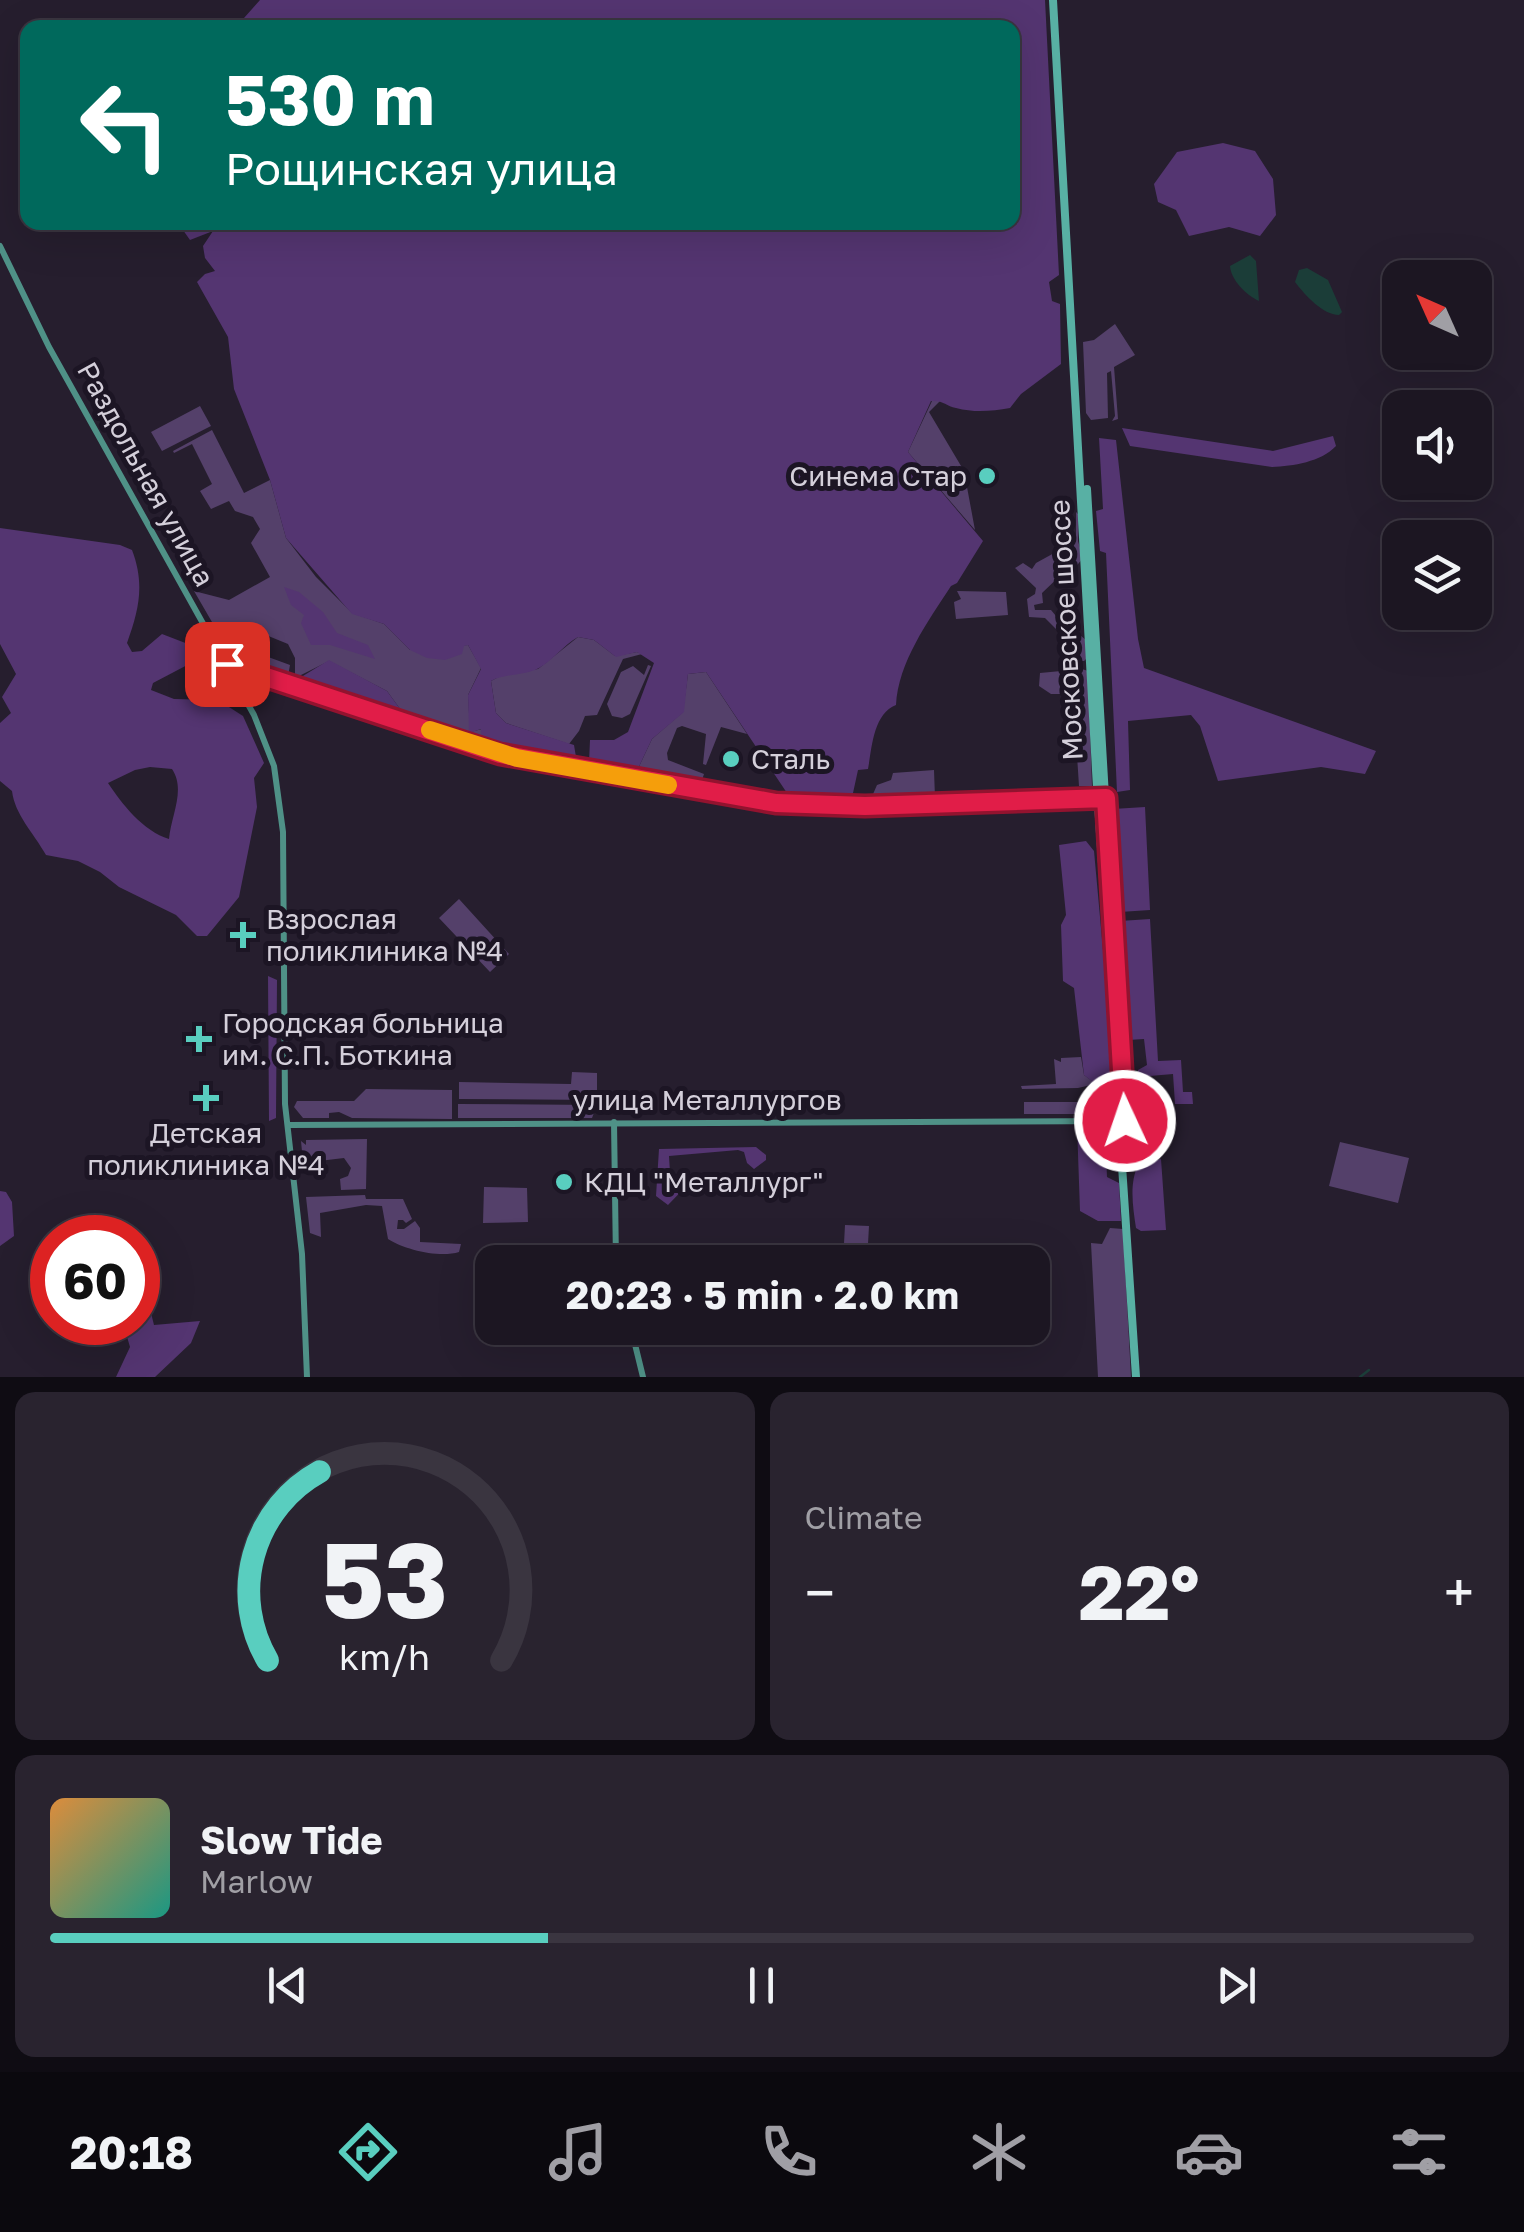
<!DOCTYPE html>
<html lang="en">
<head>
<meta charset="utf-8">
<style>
  :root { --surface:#1c1622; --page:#29232f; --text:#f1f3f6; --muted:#a09fa5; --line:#3a3540; --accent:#59cebf }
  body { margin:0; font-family:"Golos Text",sans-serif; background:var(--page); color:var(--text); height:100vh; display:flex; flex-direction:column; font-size:38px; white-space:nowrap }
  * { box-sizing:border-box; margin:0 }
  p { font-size:32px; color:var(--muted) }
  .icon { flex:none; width:55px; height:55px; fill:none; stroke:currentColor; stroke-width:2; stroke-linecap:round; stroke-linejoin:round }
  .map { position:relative; height:1377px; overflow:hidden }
  .panel { display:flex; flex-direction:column; gap:15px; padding:15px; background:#0f0c13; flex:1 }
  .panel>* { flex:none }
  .guide { position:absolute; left:20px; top:20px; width:1000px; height:210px; border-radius:20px; box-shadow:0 10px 40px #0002,0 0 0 2px var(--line); background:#00695c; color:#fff; overflow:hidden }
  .needle { width:65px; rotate:315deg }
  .buttons { position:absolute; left:1382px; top:260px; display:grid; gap:20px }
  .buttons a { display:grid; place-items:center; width:110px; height:110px; border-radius:20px; background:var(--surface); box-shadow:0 10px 40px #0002,0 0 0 2px var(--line); font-size:50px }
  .speed { position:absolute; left:30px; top:1215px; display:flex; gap:20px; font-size:50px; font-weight:700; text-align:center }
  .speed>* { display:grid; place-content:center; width:130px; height:130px; border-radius:50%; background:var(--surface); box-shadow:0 10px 40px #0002,0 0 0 2px var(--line); line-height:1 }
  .speed .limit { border:15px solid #d22; background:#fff; color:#111 }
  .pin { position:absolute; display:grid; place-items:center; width:85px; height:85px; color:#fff; margin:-42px; border-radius:20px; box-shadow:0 5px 15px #0006 }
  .me { position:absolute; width:110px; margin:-55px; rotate:357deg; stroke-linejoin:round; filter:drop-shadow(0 0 8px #0008) }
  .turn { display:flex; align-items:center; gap:35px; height:210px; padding:0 40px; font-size:45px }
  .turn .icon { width:130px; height:130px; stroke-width:2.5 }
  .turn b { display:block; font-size:70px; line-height:85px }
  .big { font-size:75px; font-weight:700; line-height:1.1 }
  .panel .tile { flex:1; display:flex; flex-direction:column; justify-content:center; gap:15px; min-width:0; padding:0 35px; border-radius:20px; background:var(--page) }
  .panel .dial { align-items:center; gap:0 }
  .dial svg { height:260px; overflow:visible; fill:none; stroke:var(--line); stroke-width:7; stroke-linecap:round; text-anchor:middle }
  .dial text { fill:var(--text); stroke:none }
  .song { display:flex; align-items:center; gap:30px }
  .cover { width:120px; height:120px; border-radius:15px; background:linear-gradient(135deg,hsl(30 70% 55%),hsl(170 70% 35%)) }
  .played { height:10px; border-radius:5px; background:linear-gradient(90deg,var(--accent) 35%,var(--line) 35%) }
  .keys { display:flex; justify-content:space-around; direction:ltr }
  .heat { display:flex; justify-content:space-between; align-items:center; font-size:55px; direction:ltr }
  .panel .tiles { flex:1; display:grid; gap:15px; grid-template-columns:1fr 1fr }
  .tile:last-child { grid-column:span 2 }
  .trip { position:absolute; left:475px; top:1245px; width:575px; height:100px; border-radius:20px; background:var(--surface); box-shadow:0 10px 40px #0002,0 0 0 2px var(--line); font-weight:700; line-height:100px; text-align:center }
  .menu { display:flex; height:160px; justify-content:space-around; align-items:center; background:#0b090e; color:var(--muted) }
  .menu .icon { width:70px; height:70px }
  .menu .on { color:var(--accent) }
  .menu b { font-size:45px; color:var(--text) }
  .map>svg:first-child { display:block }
  .green { fill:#54406a }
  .forest { fill:#543571; fill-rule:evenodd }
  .water { fill:#1b3d38 }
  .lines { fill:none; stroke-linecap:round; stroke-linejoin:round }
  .stream { stroke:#1b3d38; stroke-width:2.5 }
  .secondary { stroke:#4f9187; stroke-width:6 }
  .primary { stroke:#58b0a4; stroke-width:8 }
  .route-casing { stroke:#92132f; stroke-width:25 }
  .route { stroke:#e11d48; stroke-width:18 }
  .slow { stroke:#f59e0b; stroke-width:18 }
  .poi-dot { fill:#59cebf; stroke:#1c1524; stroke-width:4 }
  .labels { text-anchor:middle; stroke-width:10; stroke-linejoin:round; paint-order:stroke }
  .street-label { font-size:28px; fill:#d4cfda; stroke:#1c1524 }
  .poi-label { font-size:28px; fill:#d4cfda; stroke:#1c1524; text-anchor:start }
</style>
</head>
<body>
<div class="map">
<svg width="1524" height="1377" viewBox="0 0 1524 1377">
  <rect width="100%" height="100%" fill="#261e2e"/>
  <!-- green -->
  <path class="green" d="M1115 324 1135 355 1114 367 1118 419 1112 421 1115 416 1111 371 1107 373 1108 418 1091 420 1086 413 1083 342 1094 340Z
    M941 400 929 412 964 471 975 530 908 452 932 401Z
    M200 406 211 426 162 451 151 432Z
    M212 430 244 493 270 480 286 538 316 577 352 613 384 624 410 650 468 645 481 668 468 695 470 732 482 729V742L403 713 387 691 329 661 295 678V658L288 644 261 633 260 654 290 665 288 676 236 656 223 641 194 591 229 600 270 577 251 543 260 529 253 517 235 511 229 501 211 509 200 491 212 484 192 444 174 453 173 451Z
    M1076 512 1079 515 1078 541 1083 558 1069 575 1064 572 1042 593 1043 603 1034 605 1035 610H1051L1071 634 1080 635 1087 641V658L1084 661H1075L1073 646 1045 618 1029 617 1027 599 1035 594 1036 588 1015 568 1023 563 1032 569 1036 563 1076 541Z
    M957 591 1006 592 1008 615 956 619 954 602 961 599Z
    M578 637 594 640 615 656 637 652 642 654 623 659 597 715 585 716 579 731 569 744 506 723 496 713 491 681 504 674 538 669Z
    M648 665 651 666 630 714 622 718 612 716 607 704 621 672 633 666 644 675Z
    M1082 669 1088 671 1092 786H1079L1073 694H1051L1039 686 1040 673Z
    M706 672 747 734 721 727 706 765 703 764 706 734 682 726 677 728 667 753 668 760 704 774 700 786 635 775 652 739 683 712 688 674Z
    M934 770 935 798 870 801 877 785 891 780 893 773Z
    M459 899 509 954 490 972 439 918Z
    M1081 1057 1084 1075 1099 1086 1098 1094 1091 1085 1078 1088 1022 1089 1021 1086 1056 1084 1054 1059 1061 1062V1058Z
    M572 1072 597 1073V1100L459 1099V1082L571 1084Z
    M366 1089 452 1090V1119L352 1118 339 1112 329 1113V1118H303L294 1107 297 1101H354Z
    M1024 1102H1079L1085 1106V1114H1024Z
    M458 1104 597 1105 592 1118H458Z
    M367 1139 366 1189 341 1190 340 1179 348 1176 351 1168 344 1158 319 1161 320 1169 304 1172 301 1141 306 1145V1140Z
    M1340 1142 1409 1158 1398 1203 1329 1186Z
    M484 1187 527 1188 528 1222 483 1223Z
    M365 1195 366 1199H403L412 1219 406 1223 403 1220H398L397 1229H404L415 1221 420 1228V1242L461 1244 459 1252C440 1258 405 1250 388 1239L382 1206 366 1205 320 1213 321 1237 310 1233 306 1197Z
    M845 1225 869 1226 867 1262H843Z
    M1110 1228 1123 1229 1131 1377H1098L1091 1243 1102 1244Z"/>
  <!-- forest -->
  <path class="forest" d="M260 0H1045L1059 275 1049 282 1052 301 1060 304 1061 364 1021 394 1010 408C992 411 975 413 956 408 946 406 943 400 931 401L908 452 983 541 957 583 951 586C928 621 898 663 896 705 873 714 872 748 868 769L858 770 853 793 845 798 789 796 706 672 688 674 684 712 652 739 635 775 611 771 589 762 590 740H614L628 732 654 663 637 652 616 657 594 640 578 637C564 645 553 660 539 668 525 676 506 673 491 681L496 713 506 723 574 745 577 763 482 742 481 729 469 733 468 695 481 669 468 645 464 646 462 654 445 660 427 658 410 650 384 624 352 614 286 538 270 480 234 389 228 337 197 282 205 274 215 271 205 258 203 246 213 231 190 240 178 223 1012 222V28L236 27Z
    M1223 143 1255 151 1273 179 1276 215 1260 236 1229 227 1189 236 1176 210 1158 202 1154 184 1177 152Z
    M1122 428 1273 451 1333 436 1336 446C1321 462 1293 466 1272 467L1130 446Z
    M1099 438 1116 440 1138 639 1144 668 1376 751 1365 774 1321 767 1218 781 1200 726 1191 715 1128 721 1130 790 1117 792 1106 553 1100 551 1096 511 1103 509Z
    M0 528 120 545 132 550C145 584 139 610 127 643L132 652 142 651 162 634 188 644 197 652 193 662 153 683 151 690 174 699 218 700 243 716 264 763 254 778 257 807 239 897 207 936H197L176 915 119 887 100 872 78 861 46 855C33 832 15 815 12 791L0 781V723L11 713 2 697 16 674 0 644ZM150 767 172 769C186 790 171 815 169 839 143 831 122 804 108 783L135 770Z
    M284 587 299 592 323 612 337 633 368 645 375 659 330 645H311L301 623 304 615 291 605Z
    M329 660 387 691 403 713 298 679Z
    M1145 807 1150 910 1120 912 1113 809Z
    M1086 841 1094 851 1116 1093 1098 1094V1086L1084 1075 1074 988 1063 981 1061 925 1066 915 1059 845Z
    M1150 919 1158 1061 1181 1060 1183 1092H1192L1193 1104H1175L1173 1074 1138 1077V1070L1147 1065 1144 1039 1128 1040 1120 921Z
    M268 976 277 980 276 1118 269 1121Z
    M1077 1125H1102L1115 1132 1106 1152 1107 1177 1119 1183 1121 1221H1098L1080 1211Z
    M756 1147 766 1155V1160L754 1169 747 1163 744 1152 738 1150 669 1156 671 1189 688 1172 696 1176 668 1205 656 1196 659 1149Z
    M1161 1159 1166 1230 1141 1231 1136 1228C1133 1208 1129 1184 1138 1165Z
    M0 1191 6 1192 12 1202 14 1236 0 1246Z
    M149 1305 154 1325 200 1321 191 1343 155 1377H116L130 1347 123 1323 138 1322V1306Z"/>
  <!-- water -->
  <path class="water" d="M1250 255 1256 261 1259 301C1246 295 1231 280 1230 266Z
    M1307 268 1328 280 1342 312 1339 315C1323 315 1305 295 1295 282L1299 270Z"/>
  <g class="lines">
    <!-- stream -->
    <path class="stream" d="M1360 1377 1369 1370"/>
    <!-- secondary -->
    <path class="secondary" d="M0 246 49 347 254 715 274 766 283 832 285 1104 302 1254 307 1377
      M227 664 500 754 776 803 865 806 1099 798
      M242 692 256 673
      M614 1122 616 1262
      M289 1125 1125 1121
      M631 1328 643 1377"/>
    <!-- primary -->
    <path class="primary" d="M1053 0 1097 788 1136 1377
      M1087 489 1111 899"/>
  </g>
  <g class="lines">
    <!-- route casing -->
    <g class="route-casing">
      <path id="route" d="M227 664 500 754 776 803 865 806 1106 798 1125 1121"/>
    </g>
    <!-- route -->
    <use href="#route" class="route"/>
    <!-- slow -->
    <path class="slow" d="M430 730 517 758 668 785"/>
  </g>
  <!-- markers -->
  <g class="poi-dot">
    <circle cx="987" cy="476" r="10"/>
    <circle cx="731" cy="759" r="10"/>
    <path d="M238 920h10v10h10v10h-10v10h-10v-10h-10v-10h10z"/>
    <path d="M194 1024h10v10h10v10h-10v10h-10v-10h-10v-10h10z"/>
    <path d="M201 1083h10v10h10v10h-10v10h-10v-10h-10v-10h10z"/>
    <circle cx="564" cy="1182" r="10"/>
  </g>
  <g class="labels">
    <!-- street labels -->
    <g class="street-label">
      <text transform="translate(146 474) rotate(61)" y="10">Раздольная улица</text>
      <text transform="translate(1066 630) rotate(-93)" y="10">Московское шоссе</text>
      <text x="707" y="1110">улица Металлургов</text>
    </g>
    <!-- poi labels -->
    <g class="poi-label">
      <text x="967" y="486" text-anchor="end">Синема Стар</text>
      <text x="751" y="769">Сталь</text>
      <text x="266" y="929">Взрослая<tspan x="266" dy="32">поликлиника №4</tspan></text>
      <text x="222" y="1033">Городская больница<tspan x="222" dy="32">им. С.П. Боткина</tspan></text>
      <text x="206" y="1143" text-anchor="middle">Детская<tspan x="206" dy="32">поликлиника №4</tspan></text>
      <text x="584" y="1192">КДЦ "Металлург"</text>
    </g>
  </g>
</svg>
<div class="buttons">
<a><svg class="needle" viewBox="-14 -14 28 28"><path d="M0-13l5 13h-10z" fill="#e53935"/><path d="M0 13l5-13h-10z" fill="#a09fa5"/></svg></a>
<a><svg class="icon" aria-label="sound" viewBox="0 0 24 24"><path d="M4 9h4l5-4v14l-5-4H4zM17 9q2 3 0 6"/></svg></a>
<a><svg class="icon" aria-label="layers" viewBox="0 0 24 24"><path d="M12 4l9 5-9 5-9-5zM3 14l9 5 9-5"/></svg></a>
</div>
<div class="speed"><div class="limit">60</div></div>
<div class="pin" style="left:227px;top:664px;background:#d93025"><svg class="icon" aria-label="arrive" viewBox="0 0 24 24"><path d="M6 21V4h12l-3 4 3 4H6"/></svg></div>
<svg class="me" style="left:1125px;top:1121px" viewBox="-20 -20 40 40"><circle r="17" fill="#e11d48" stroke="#fff" stroke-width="3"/><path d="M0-11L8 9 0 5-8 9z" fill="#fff"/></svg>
<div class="trip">20:23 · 5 min · 2.0 km</div>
<div class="guide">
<div class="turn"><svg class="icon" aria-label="left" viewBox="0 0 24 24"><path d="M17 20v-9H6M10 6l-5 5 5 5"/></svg><div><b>530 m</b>Рощинская улица</div></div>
</div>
</div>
<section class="panel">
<div class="tiles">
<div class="tile dial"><svg viewBox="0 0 100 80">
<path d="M14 69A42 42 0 1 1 86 69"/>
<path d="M14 69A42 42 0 0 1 30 11" stroke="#59cebf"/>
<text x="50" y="56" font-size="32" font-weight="700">53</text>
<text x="50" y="72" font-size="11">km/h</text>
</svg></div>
<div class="tile"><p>Climate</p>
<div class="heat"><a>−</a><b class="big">22°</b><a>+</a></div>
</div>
<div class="tile">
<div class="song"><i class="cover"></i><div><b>Slow Tide</b><p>Marlow</p></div></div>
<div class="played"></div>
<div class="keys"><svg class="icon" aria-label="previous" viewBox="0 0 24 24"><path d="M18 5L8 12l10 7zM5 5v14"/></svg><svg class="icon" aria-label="pause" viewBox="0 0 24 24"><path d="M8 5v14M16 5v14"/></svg><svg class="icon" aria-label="next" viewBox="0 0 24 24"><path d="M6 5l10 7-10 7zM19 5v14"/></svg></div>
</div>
</div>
</section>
<nav class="menu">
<b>20:18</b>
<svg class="icon on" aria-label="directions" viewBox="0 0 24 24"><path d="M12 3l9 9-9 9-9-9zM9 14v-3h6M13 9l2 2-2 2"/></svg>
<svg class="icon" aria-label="music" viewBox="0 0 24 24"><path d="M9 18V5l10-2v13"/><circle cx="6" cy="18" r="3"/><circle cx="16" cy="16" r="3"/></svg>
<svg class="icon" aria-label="phone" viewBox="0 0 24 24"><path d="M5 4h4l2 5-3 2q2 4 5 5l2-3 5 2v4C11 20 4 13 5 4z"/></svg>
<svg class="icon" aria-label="climate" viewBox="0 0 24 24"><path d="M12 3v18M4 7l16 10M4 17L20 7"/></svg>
<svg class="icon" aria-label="car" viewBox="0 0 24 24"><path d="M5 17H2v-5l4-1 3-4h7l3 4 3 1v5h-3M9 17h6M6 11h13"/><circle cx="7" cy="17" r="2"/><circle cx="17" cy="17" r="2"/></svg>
<svg class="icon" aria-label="filters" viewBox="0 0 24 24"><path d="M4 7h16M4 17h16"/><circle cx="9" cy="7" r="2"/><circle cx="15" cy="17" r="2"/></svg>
</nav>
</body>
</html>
